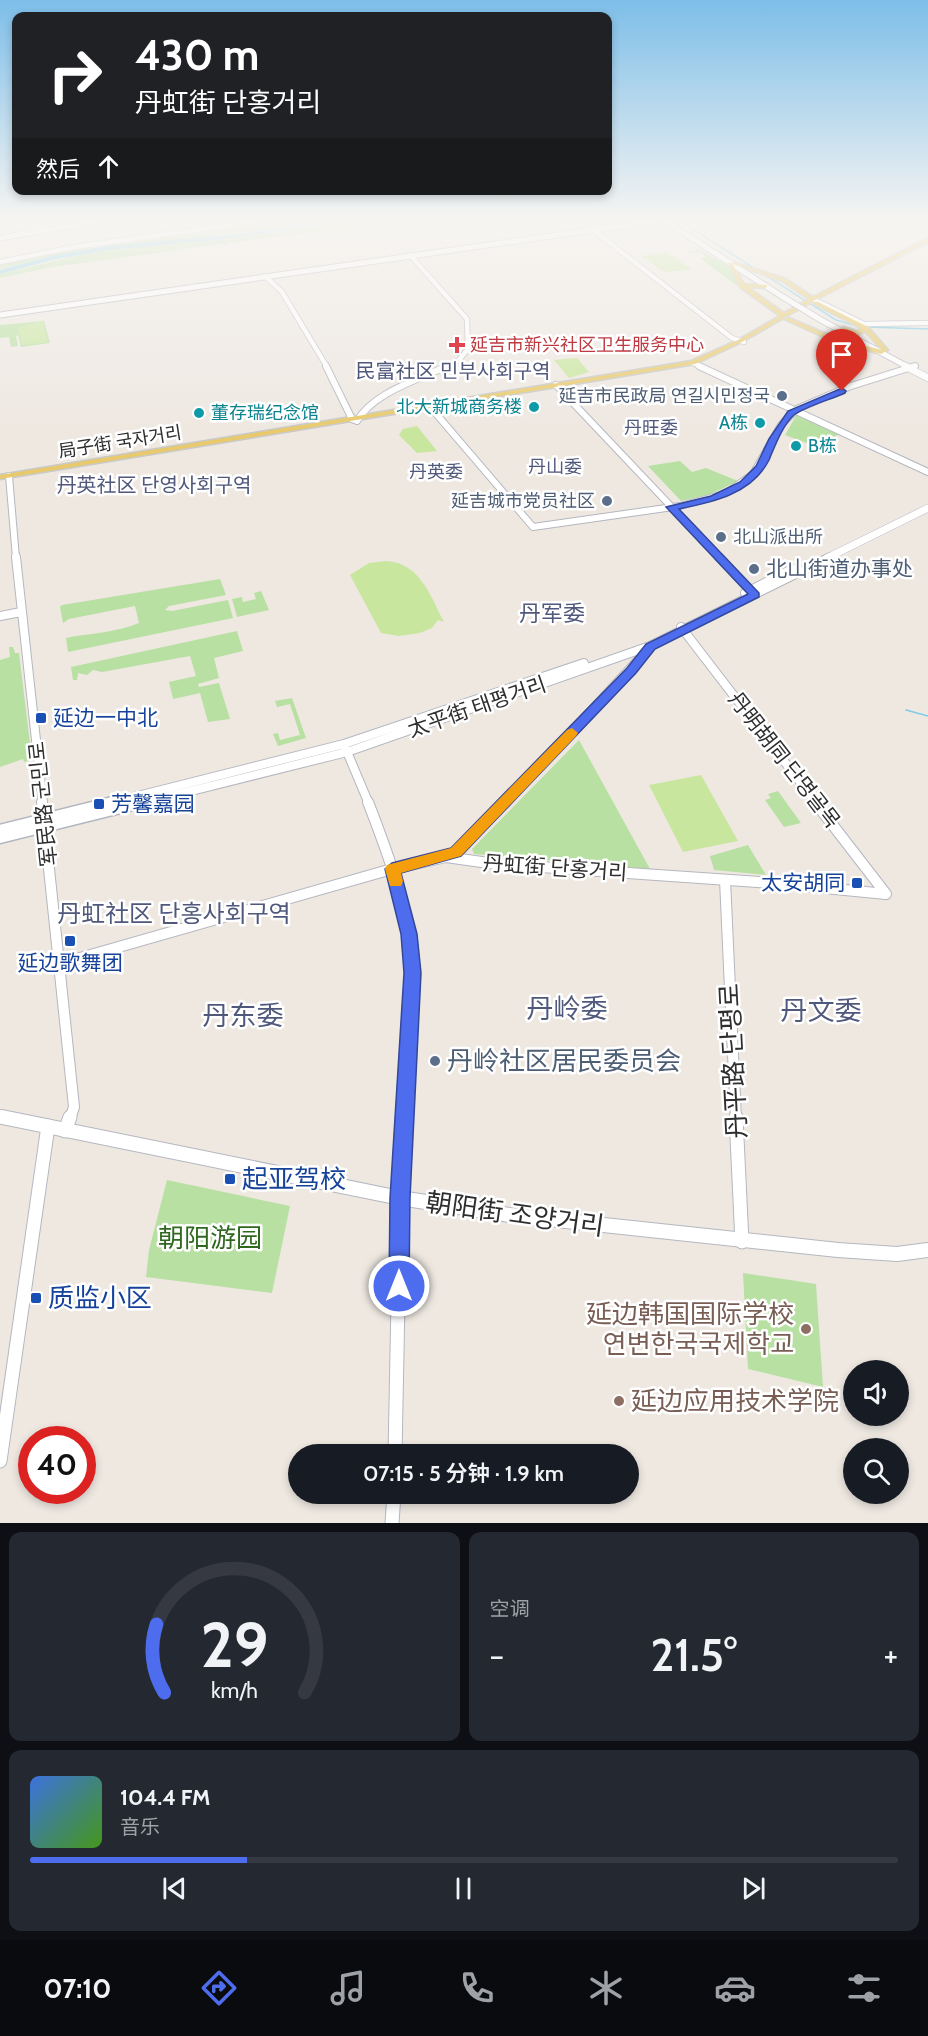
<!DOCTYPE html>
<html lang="zh">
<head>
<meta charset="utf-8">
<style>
  :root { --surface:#171b24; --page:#242831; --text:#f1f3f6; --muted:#9ea1a6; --line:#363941; --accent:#4e6dee }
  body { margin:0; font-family:Cabin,"Noto Sans SC","Noto Sans KR",sans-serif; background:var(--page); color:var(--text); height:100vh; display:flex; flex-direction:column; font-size:22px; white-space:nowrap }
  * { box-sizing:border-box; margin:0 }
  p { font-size:20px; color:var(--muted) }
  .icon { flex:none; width:33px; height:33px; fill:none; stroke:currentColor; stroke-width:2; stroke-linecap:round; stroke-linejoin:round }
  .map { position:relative; height:1523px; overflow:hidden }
  .side { display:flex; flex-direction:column; gap:9px; padding:9px; background:#0d0f14; flex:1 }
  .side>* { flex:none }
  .banner { position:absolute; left:12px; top:12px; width:600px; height:183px; border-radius:12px; box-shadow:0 3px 9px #0003; background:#202124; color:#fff; overflow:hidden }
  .tools { position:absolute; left:843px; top:1360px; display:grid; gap:12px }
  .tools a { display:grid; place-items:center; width:66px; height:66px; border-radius:50%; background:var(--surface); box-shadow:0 3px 9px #0003; font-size:30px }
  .speed { position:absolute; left:18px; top:1426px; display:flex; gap:12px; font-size:30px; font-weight:700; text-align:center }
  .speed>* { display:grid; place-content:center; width:78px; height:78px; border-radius:50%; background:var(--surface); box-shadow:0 3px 9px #0003; line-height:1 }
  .speed .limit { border:9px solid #d22; background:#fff; color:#111 }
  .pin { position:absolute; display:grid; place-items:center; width:51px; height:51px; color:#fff; margin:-62px -26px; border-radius:50% 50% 50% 0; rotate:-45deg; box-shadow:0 0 6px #0007 }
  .pin .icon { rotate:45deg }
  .me { position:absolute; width:66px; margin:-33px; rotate:0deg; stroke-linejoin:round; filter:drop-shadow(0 0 4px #0008) }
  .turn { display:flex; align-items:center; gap:21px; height:126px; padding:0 24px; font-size:27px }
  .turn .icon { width:78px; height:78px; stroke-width:2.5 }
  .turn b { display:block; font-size:42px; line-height:51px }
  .then { display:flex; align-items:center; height:57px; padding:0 24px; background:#0003; gap:12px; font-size:22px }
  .big { font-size:45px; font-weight:600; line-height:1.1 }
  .side .card { flex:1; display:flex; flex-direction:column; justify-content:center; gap:9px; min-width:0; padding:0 21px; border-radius:12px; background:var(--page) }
  .side .dial { align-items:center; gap:0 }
  .dial svg { height:156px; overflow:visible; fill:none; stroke:var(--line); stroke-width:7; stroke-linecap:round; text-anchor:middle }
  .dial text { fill:var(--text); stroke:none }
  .song { display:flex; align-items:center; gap:18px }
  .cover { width:72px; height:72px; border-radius:9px; background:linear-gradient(135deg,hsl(220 70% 55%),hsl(100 70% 35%)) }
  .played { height:6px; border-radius:3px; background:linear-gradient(90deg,var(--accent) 25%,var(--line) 25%) }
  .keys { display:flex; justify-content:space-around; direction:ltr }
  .heat { display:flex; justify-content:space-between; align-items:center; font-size:33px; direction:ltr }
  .side .tiles { flex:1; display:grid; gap:9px; grid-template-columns:1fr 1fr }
  .card:last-child { grid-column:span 2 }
  .trip { position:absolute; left:288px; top:1444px; width:351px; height:60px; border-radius:30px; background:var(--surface); box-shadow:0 3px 9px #0003; font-weight:600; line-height:60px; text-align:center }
  .dock { display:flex; height:96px; justify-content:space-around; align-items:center; background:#090b0e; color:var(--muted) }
  .dock .icon { width:42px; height:42px }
  .dock .selected { color:var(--accent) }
  .dock b { font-size:27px; color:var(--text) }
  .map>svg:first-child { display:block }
  .green { fill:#b8e0a2 }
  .pitch { fill:#c9e69f }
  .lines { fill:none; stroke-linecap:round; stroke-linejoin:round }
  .stream { stroke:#7dcce8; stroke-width:1.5 }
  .river { fill:#7dcce8; fill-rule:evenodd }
  .tertiary-far4-casing { stroke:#b5b7c0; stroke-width:6 }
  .tertiary-far3-casing { stroke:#b5b7c0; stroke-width:8 }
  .tertiary-far2-casing { stroke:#b5b7c0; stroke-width:10 }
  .tertiary-far1-casing { stroke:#b5b7c0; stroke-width:12 }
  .tertiary-casing { stroke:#b5b7c0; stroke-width:15 }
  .secondary-far4-casing { stroke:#b5b7c0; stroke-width:7 }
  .secondary-far3-casing { stroke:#b5b7c0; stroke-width:8 }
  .secondary-far2-casing { stroke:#b5b7c0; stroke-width:10 }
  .secondary-far1-casing { stroke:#b5b7c0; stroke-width:13 }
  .secondary-casing { stroke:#b5b7c0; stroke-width:16 }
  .primary-casing { stroke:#c9c9c9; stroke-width:3 }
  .tertiary-far4 { stroke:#fff; stroke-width:4.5 }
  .tertiary-far3 { stroke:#fff; stroke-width:6 }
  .tertiary-far2 { stroke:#fff; stroke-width:8 }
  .tertiary-far1 { stroke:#fff; stroke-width:10 }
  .tertiary { stroke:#fff; stroke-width:13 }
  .secondary-far4 { stroke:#fff; stroke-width:5 }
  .secondary-far3 { stroke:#fff; stroke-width:7 }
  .secondary-far2 { stroke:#fff; stroke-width:8 }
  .secondary-far1 { stroke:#fff; stroke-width:10 }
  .secondary { stroke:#fff; stroke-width:14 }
  .primary { fill:#e8ca6c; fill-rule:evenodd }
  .secondary-bridge-casing { stroke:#b5b7c0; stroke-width:7; stroke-linecap:butt }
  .secondary-bridge { stroke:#fff; stroke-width:5 }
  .route { fill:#4e6dee; stroke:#33479b; stroke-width:1.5 }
  .slow { fill:#f59e0b }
  .health-dot { fill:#e0444e; stroke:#fff; stroke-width:2 }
  .service-dot { fill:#5c6f8a; stroke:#fff; stroke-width:2 }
  .culture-dot { fill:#0f9aa8; stroke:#fff; stroke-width:2 }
  .transit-dot { fill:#1a4fb4; stroke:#fff; stroke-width:2 }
  .education-dot { fill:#8d6e63; stroke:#fff; stroke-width:2 }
  .labels { text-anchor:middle; stroke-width:5; stroke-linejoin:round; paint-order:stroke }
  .far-health-label { font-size:18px; fill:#be3a42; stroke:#fff; text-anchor:start }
  .far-service-label { font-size:18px; fill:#4e5e75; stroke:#fff; text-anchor:end }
  .far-culture-label { font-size:18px; fill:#0d838f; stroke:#fff; text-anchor:end }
  .far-neighbourhood-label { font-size:18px; fill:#50587c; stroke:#fff }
  .far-street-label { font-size:18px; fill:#2e2e2e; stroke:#fff }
  .far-quarter-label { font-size:20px; fill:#50587c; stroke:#fff }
  .service-label { font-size:21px; fill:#4e5e75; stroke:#fff; text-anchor:start }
  .street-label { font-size:21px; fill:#2e2e2e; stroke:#fff }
  .transit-label { font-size:21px; fill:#164399; stroke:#fff; text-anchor:start }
  .neighbourhood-label { font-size:22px; fill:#50587c; stroke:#fff }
  .quarter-label { font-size:24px; fill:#50587c; stroke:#fff }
  .near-service-label { font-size:26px; fill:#4e5e75; stroke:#fff; text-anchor:start }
  .near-street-label { font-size:26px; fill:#2e2e2e; stroke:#fff }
  .near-transit-label { font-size:26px; fill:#164399; stroke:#fff; text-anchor:start }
  .near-park-label { font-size:26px; fill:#306820; stroke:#fff }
  .near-education-label { font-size:26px; fill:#785e54; stroke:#fff; text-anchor:end }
  .near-neighbourhood-label { font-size:27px; fill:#50587c; stroke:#fff }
</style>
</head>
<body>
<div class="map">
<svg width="928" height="1523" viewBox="0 0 928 1523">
  <rect width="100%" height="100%" fill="#eee8e1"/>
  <!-- green -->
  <path class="green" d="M306 218H348C232 239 114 240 0 269V265L49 254Z
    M367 218H414L53 267 0 278V274L92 252 155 244 229 239Z
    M694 247 726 265 732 271 740 288 700 258 706 257 700 252 689 253 686 252 698 251 694 248 682 250Z
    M44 321 50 343 21 347 18 335 16 336 18 346 11 347 9 337 0 338V325Z
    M797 414 839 434 817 447 785 435Z
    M680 461 692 472 706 468 738 481 711 494 681 501 648 466Z
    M220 579 226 595 169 606 165 610 172 611 228 600 233 618 68 652 66 638C89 633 116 633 139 623L135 606 69 619 63 623 60 607 62 605Z
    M261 591 269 610 237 617 232 599 242 597 243 602 256 599 254 593Z
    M237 631 243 651 214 658 219 678 198 684 199 687 219 683 230 719 208 722 200 693 173 699 169 682 196 676 190 656 102 672 93 670 87 675 78 673 77 680H73L71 667Z
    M9 647H13L15 653H19L32 760 24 762 23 759 0 767V660L10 657Z
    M292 698 306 738 278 746 273 734 278 733 280 740 300 735 290 704 277 707 275 701Z
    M579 740 650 869 474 854 472 849Z
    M778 791 801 823 784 827 765 800 771 798 768 794Z
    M748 845 766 875 714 870 710 856Z
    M167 1180 290 1206 272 1293 146 1277 149 1250Z
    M743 1273 816 1284 823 1387 748 1369Z"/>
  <!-- pitch -->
  <path class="pitch" d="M666 252 690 268V270L664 272 641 256Z
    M42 321 48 342 22 345 18 328Z
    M577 358 589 372 569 378 554 360Z
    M417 426 437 451 417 453 399 435 403 429Z
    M386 561C420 563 430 595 444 622L438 620 432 628 420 633 399 636 381 633 350 575 369 563Z
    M701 775 738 841 683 852 649 785Z"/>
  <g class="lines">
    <!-- stream -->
    <path class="stream" d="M675 218 836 320 858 326
      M217 239 225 244
      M866 327 928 329
      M906 710 928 716"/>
    <!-- river -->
    <path class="river" d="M348 218H360L237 238 107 250 52 260 0 274V270L52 256 107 246 237 234Z"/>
    <!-- tertiary-far4 casing -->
    <g class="tertiary-far4-casing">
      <path id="tertiary-far4" d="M27 218 34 230
        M592 229 732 338 744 342
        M410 255 467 319 468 349 459 360 444 367
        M0 262 74 247 282 218
        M265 276 282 292 327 367
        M813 299 864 324 928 323
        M693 363 702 367
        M911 367 915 366"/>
    </g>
    <!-- tertiary-far3 casing -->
    <g class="tertiary-far3-casing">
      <path id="tertiary-far3" d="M326 366 352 419 357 421C374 392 418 380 447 366
        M699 366 928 472
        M556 385 720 558
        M432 409 533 527 680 506 725 494 753 474 781 425 797 409 848 387 915 366
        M9 476 16 558"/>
    </g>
    <!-- tertiary-far2 casing -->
    <g class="tertiary-far2-casing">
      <path id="tertiary-far2" d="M16 557 43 804
        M719 557 754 594
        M0 616 21 612
        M681 627 817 804
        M345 747 369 804
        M505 804 652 645"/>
    </g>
    <!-- tertiary-far1 casing -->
    <g class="tertiary-far1-casing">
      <path id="tertiary-far1" d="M42 802 74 1107 70 1119
        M368 802C389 856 410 913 413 971 415 1016 407 1073 405 1119
        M815 802 886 894
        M446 857 456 852 506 802
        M725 880 736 1119
        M59 964 392 869 446 857 496 864 773 883 886 894"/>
    </g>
    <!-- tertiary casing -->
    <g class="tertiary-casing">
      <path id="tertiary" d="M736 1117 742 1242
        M65 1131 70 1117
        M395 1455 400 1198 405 1117
        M0 1461 48 1126
        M392 1523 394 1494"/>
    </g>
    <!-- secondary-far4 casing -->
    <g class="secondary-far4-casing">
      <path id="secondary-far4" d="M662 219 783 297
        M0 238 117 218
        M0 315 669 219
        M821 320 908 367"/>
    </g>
    <!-- secondary-far3 casing -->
    <g class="secondary-far3-casing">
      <path id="secondary-far3" d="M905 366 928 378
        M827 558 928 508"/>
    </g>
    <!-- secondary-far2 casing -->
    <g class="secondary-far2-casing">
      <path id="secondary-far2" d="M745 593 792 569
        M106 804 344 744 584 663
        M139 804 347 752 650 646 830 557"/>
    </g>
    <!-- secondary-far1 casing -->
    <g class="secondary-far1-casing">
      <path id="secondary-far1" d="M0 830 112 802
        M0 838 145 802
        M0 1117 9 1119"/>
    </g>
    <!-- secondary casing -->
    <g class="secondary-casing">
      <path id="secondary" d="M2 1117 400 1198 510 1215 838 1250 897 1254 928 1250"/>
    </g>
    <!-- primary casing -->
    <g class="primary-casing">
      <path id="primary" d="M928 238V242L813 301 742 342 695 364 0 479V475L691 361 738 340 780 316 740 287 728 263H732L744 284 767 285V287L765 288 750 287 753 291 784 313 809 299 782 281 733 264V262L786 279 813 297Z
        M814 302H818L868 327 888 350 881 354 830 340 784 319 789 318 831 336 839 335 838 329 844 327 857 331 861 328 814 304ZM843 331 858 335 865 331 882 350 840 339 846 337Z"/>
    </g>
    <!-- tertiary-far4 -->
    <use href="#tertiary-far4" class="tertiary-far4"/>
    <!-- tertiary-far3 -->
    <use href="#tertiary-far3" class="tertiary-far3"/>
    <!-- tertiary-far2 -->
    <use href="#tertiary-far2" class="tertiary-far2"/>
    <!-- tertiary-far1 -->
    <use href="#tertiary-far1" class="tertiary-far1"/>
    <!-- tertiary -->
    <use href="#tertiary" class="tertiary"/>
    <!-- secondary-far4 -->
    <use href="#secondary-far4" class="secondary-far4"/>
    <!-- secondary-far3 -->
    <use href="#secondary-far3" class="secondary-far3"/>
    <!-- secondary-far2 -->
    <use href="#secondary-far2" class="secondary-far2"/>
    <!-- secondary-far1 -->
    <use href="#secondary-far1" class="secondary-far1"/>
    <!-- secondary -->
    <use href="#secondary" class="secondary"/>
    <!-- primary -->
    <use href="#primary" class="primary"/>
    <!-- secondary-bridge casing -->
    <g class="secondary-bridge-casing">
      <path id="secondary-bridge" d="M783 297 821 320"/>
    </g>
    <!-- secondary-bridge -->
    <use href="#secondary-bridge" class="secondary-bridge"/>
  </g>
  <!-- sky -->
  <linearGradient id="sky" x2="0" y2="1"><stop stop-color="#7dbee8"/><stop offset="0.51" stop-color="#f7f5f2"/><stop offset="1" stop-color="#f7f5f2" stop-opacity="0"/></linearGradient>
  <rect width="928" height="431" fill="url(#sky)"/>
  <!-- route -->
  <path class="route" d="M842 388 846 391 845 393C832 399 804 407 794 415 782 426 775 446 769 460 752 494 713 502 679 509L759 593V597L655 649 636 673 461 856 401 873 417 934 421 973 410 1198 409 1286 406 1293 399 1296 392 1293 389 1286 390 1198 404 973 401 934 385 869 392 863 451 848 627 668 646 644 748 594 666 507 711 496 740 482 756 466 769 439 788 411Z"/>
  <!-- slow -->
  <path class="slow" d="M572 728 578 733 576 736 461 856 401 873 403 881 401 886H390L385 869 387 865 451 848 567 730Z"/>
  <!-- markers -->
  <path class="health-dot" d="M454 336h6v6h6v6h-6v6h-6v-6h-6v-6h6z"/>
  <g class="service-dot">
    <circle cx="782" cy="396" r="6"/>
    <circle cx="607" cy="501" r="6"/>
    <circle cx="721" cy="537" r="6"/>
    <circle cx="754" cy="569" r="6"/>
    <circle cx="435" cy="1061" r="6"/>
  </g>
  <g class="culture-dot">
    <circle cx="534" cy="407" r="6"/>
    <circle cx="199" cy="413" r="6"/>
    <circle cx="760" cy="423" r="6"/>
    <circle cx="796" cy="446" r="6"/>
  </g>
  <g class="transit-dot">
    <rect x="35" y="712" width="12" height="12" rx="3"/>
    <rect x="93" y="798" width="12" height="12" rx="3"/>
    <rect x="851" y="877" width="12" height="12" rx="3"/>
    <rect x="64" y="935" width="12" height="12" rx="3"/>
    <rect x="224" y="1173" width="12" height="12" rx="3"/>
    <rect x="30" y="1292" width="12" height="12" rx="3"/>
  </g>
  <g class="education-dot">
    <circle cx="806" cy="1329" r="6"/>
    <circle cx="619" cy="1401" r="6"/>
  </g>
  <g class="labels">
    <!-- far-health labels -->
    <g class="far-health-label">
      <text x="470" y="351">延吉市新兴社区卫生服务中心</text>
    </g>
    <!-- far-service labels -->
    <g class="far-service-label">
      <text x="770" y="402">延吉市民政局 연길시민정국</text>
      <text x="595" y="507">延吉城市党员社区</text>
      <text x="733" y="543" text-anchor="start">北山派出所</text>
    </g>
    <!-- far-culture labels -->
    <g class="far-culture-label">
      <text x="522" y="413">北大新城商务楼</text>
      <text x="211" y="419" text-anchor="start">董存瑞纪念馆</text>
      <text x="748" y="429">A栋</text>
      <text x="808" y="452" text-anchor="start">B栋</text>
    </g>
    <!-- far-neighbourhood labels -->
    <g class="far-neighbourhood-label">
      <text x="651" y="434">丹旺委</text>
      <text x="555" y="473">丹山委</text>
      <text x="436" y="478">丹英委</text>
    </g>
    <!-- far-street labels -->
    <g class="far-street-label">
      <text transform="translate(120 442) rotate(-9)" y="6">局子街 국자거리</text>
    </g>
    <!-- far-quarter labels -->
    <g class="far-quarter-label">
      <text x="453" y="378">民富社区 민부사회구역</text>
      <text x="154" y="492">丹英社区 단영사회구역</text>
    </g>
    <!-- service labels -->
    <g class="service-label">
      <text x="766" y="576">北山街道办事处</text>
    </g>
    <!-- street labels -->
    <g class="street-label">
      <text transform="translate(477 707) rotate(-19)" y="7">太平街 태평거리</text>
      <text transform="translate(784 760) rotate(52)" y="7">丹明胡同 단명골목</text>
      <text transform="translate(43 804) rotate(-96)" y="7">军民路 군민로</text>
      <text transform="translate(555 868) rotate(4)" y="7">丹虹街 단홍거리</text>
    </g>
    <!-- transit labels -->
    <g class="transit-label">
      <text x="53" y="725">延边一中北</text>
      <text x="111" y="811">芳馨嘉园</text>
      <text x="845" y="890" text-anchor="end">太安胡同</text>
      <text x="70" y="970" text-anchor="middle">延边歌舞团</text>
    </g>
    <!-- neighbourhood labels -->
    <g class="neighbourhood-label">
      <text x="552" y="621">丹军委</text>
    </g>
    <!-- quarter labels -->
    <g class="quarter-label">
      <text x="174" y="922">丹虹社区 단홍사회구역</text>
    </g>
    <!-- near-service labels -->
    <g class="near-service-label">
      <text x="447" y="1070">丹岭社区居民委员会</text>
    </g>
    <!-- near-street labels -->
    <g class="near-street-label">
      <text transform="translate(733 1061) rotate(-93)" y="9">丹平路 단평로</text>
      <text transform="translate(515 1214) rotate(8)" y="9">朝阳街 조양거리</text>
    </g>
    <!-- near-transit labels -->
    <g class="near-transit-label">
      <text x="242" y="1188">起亚驾校</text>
      <text x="48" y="1307">质监小区</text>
    </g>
    <!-- near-park labels -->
    <g class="near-park-label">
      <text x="210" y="1247">朝阳游园</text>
    </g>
    <!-- near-education labels -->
    <g class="near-education-label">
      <text x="794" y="1323">延边韩国国际学校<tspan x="794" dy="30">연변한국국제학교</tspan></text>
      <text x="631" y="1410" text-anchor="start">延边应用技术学院</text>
    </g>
    <!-- near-neighbourhood labels -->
    <g class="near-neighbourhood-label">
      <text x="567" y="1018">丹岭委</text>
      <text x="821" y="1020">丹文委</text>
      <text x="243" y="1025">丹东委</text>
    </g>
  </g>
</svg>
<div class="tools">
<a><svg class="icon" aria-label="sound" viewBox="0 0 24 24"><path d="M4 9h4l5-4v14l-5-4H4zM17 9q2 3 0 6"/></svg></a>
<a><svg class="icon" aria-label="search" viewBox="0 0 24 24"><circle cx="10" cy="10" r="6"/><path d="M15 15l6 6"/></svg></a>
</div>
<div class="speed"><div class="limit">40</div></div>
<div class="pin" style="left:842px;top:391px;background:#d93025"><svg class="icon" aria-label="arrive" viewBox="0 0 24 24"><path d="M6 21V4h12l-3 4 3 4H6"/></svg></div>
<svg class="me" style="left:399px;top:1286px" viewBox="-20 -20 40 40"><circle r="17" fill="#4e6dee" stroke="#fff" stroke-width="3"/><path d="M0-11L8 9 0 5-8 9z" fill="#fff"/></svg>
<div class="trip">07:15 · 5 分钟 · 1.9 km</div>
<div class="banner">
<div class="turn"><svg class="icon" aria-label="right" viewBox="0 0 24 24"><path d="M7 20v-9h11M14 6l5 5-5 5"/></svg><div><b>430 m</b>丹虹街 단홍거리</div></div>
<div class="then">然后<svg class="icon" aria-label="ahead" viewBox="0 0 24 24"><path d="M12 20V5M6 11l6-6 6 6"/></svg></div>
</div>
</div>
<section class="side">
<div class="tiles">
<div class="card dial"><svg viewBox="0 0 100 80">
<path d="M14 69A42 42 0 1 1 86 69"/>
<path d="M14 69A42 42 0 0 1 10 34" stroke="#4e6dee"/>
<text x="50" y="56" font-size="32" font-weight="700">29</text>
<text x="50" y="72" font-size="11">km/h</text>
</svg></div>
<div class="card"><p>空调</p>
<div class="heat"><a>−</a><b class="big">21.5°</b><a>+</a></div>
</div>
<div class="card">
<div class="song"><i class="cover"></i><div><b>104.4 FM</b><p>音乐</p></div></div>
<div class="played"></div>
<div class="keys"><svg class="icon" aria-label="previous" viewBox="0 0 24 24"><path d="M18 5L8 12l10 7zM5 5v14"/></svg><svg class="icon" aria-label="pause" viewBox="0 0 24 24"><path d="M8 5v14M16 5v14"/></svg><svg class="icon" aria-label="next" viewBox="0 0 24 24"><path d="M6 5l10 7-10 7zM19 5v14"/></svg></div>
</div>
</div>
</section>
<nav class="dock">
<b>07:10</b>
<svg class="icon selected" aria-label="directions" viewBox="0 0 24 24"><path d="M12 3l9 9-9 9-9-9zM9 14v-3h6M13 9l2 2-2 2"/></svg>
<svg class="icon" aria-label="music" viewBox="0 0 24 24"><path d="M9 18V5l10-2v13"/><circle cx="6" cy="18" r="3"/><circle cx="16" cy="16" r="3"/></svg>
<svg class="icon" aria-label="phone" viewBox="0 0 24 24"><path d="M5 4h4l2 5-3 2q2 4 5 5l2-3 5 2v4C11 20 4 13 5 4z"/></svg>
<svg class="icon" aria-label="climate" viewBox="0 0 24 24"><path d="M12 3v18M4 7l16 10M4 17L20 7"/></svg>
<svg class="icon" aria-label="car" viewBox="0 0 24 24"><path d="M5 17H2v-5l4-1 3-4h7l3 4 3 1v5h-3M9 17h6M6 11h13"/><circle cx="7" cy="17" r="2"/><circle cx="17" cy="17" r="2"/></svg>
<svg class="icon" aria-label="filters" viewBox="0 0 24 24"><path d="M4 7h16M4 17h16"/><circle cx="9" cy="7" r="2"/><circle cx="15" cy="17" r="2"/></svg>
</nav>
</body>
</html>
